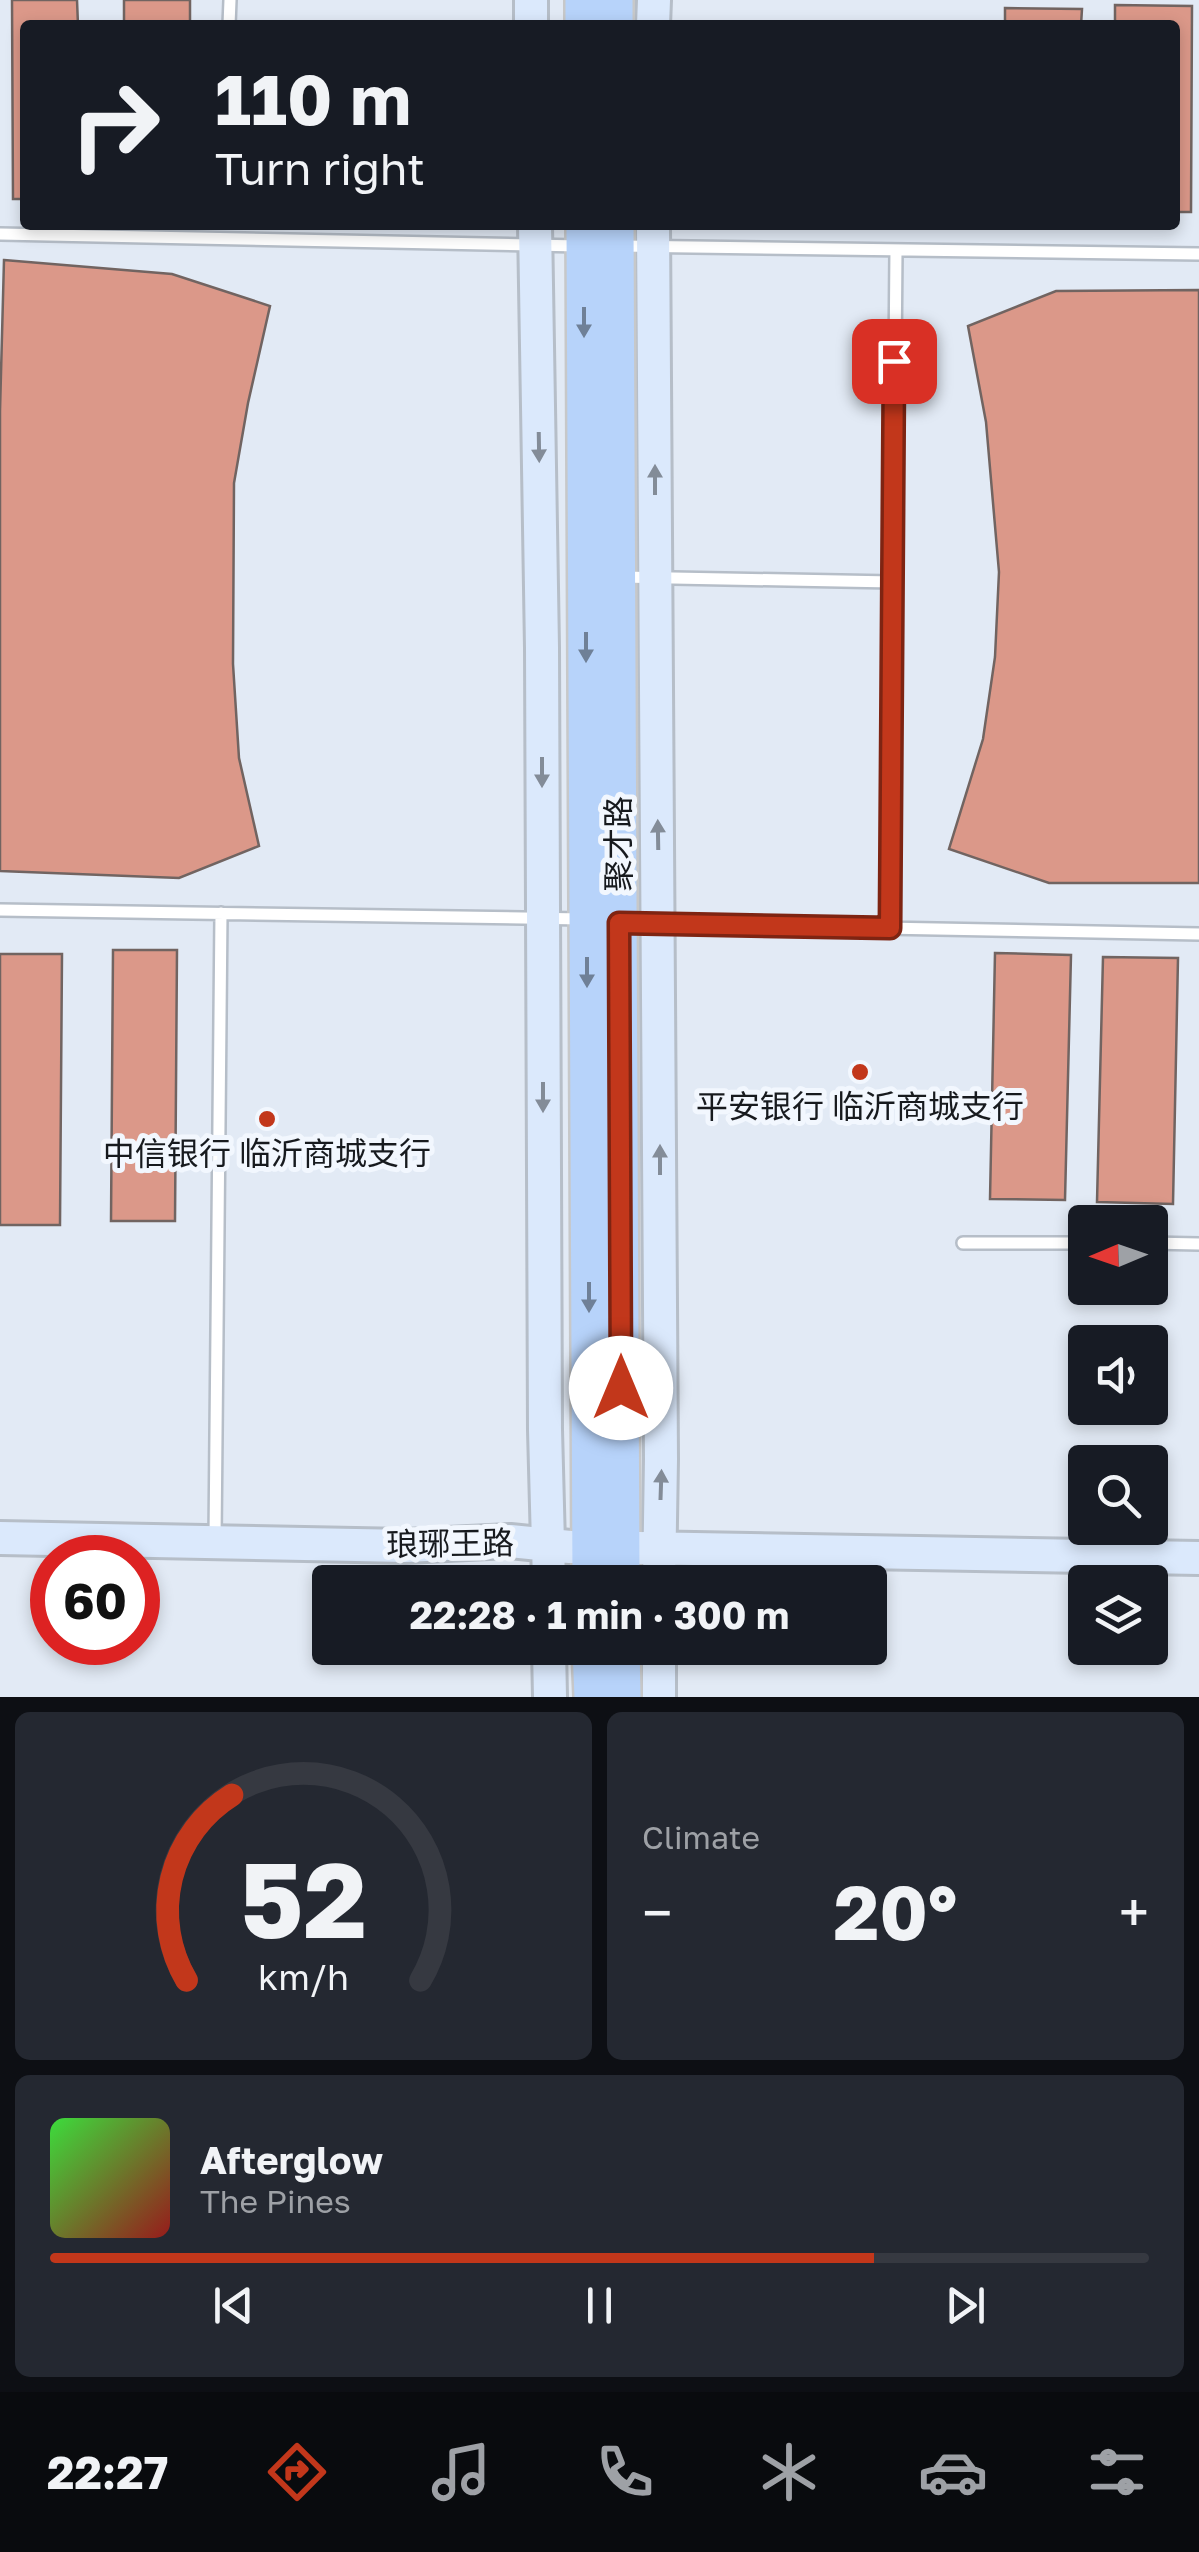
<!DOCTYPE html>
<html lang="en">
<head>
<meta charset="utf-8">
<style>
  :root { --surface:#171b24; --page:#242831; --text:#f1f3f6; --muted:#9ea1a6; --line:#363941; --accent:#c2371b }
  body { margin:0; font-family:"Golos Text","Noto Sans SC",sans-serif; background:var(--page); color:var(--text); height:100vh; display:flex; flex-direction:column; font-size:38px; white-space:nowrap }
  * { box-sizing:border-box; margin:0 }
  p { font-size:32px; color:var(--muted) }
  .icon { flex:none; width:55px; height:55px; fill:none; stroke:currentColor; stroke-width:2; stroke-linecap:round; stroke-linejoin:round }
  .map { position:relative; height:1697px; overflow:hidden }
  .side { display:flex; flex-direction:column; gap:15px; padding:15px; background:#0d0f14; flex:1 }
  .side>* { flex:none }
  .guide { position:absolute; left:20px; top:20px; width:1160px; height:210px; border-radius:10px; box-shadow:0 5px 15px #0003; background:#171b24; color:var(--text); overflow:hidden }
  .needle { width:65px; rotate:268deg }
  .buttons { position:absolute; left:1068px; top:1205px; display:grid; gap:20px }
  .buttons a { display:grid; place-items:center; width:100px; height:100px; border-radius:10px; background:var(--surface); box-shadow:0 5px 15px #0003; font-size:50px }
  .speed { position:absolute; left:30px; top:1535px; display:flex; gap:20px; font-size:50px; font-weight:700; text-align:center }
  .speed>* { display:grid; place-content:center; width:130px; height:130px; border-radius:50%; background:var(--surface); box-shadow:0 5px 15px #0003; line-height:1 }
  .speed .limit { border:15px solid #d22; background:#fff; color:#111 }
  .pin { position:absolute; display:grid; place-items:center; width:85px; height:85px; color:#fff; margin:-42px; border-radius:20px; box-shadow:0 5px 15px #0006 }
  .me { position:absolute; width:110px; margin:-55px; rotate:0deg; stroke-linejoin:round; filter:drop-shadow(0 0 8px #0008) }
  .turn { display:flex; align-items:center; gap:35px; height:210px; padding:0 30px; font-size:45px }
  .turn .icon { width:130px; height:130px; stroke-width:2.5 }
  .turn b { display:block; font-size:70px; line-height:85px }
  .big { font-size:75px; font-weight:700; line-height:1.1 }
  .side .card { flex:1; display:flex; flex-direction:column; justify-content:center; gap:15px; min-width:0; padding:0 35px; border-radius:15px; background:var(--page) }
  .side .dial { align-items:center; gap:0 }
  .dial svg { height:260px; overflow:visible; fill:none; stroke:var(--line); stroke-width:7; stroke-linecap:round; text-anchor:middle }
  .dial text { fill:var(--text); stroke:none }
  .song { display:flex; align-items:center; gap:30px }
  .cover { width:120px; height:120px; border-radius:15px; background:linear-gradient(135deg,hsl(120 70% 55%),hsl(0 70% 35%)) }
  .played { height:10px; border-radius:5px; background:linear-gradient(90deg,var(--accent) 75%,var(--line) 75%) }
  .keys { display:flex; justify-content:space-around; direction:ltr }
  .heat { display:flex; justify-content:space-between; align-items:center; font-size:55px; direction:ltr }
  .side .tiles { flex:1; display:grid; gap:15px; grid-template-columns:1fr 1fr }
  .card:last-child { grid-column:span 2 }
  .trip { position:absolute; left:312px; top:1565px; width:575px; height:100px; border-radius:10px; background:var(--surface); box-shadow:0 5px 15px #0003; font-weight:700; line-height:100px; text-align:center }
  .dock { display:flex; height:160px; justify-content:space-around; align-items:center; background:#090b0e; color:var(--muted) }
  .dock .icon { width:70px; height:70px }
  .dock .on { color:var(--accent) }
  .dock b { font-size:45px; color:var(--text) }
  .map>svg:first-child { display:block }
  .building { fill:#db9889; stroke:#716461; stroke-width:2.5 }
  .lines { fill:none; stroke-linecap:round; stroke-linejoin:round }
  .lane-casing { stroke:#b6bec8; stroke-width:16 }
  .secondary-casing { stroke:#b6bec8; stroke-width:38 }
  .primary-casing { stroke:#c7c8c9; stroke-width:40 }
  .lane { stroke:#fff; stroke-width:11 }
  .secondary { stroke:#dbe9fc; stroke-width:32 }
  .primary { stroke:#b7d3fa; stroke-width:35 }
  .oneway { fill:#6f8097 }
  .oneway2 { fill:#838c98 }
  .route-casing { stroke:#7e2412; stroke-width:25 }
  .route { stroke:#c2371b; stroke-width:18 }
  .poi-dot { fill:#c2371b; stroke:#f2f7fe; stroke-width:4 }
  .labels { text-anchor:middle; stroke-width:10; stroke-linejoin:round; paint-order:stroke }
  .street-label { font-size:32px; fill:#171a1e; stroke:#f2f7fe }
  .poi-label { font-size:32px; fill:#171a1e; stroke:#f2f7fe }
</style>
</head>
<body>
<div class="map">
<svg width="1199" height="1697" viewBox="0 0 1199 1697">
  <rect width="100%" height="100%" fill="#e2eaf5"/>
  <!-- building -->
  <path class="building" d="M12 0H77L78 25H25V199H13Z
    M124 0H190V25H124Z
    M1115 5 1192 6 1191 212H1175V25H1115Z
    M1005 8 1082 9 1081 25H1005Z
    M4 260 172 274 270 306 248 403 234 483 233 664 239 758 259 846 179 878 0 871V411Z
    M1199 290V883H1049L949 849 983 739 995 657 999 572 986 422 968 326 1056 291Z
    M113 950H177L175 1221H111Z
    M995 953 1071 955 1065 1200 990 1199Z
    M0 954H62L60 1225H0Z
    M1103 957 1178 958 1173 1204 1097 1202Z"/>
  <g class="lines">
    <!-- lane casing -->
    <g class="lane-casing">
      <path id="lane" d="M229 25 230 0
        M0 234 580 246
        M620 246 1199 254
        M621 577 893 582
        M0 910 583 919
        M623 923 1199 934
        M890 928 896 250
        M963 1243H1085
        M1150 1243 1199 1244
        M215 1539 221 913"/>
    </g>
    <!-- secondary casing -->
    <g class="secondary-casing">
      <path id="secondary" d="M531 0V25
        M653 25 654 0
        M535 225 542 648 545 1430 549 1582
        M653 225 661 1459 659 1582
        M0 1538 406 1546 510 1541 570 1547
        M639 1548 1199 1558
        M549 1648 550 1697
        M659 1648V1697"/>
    </g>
    <!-- primary casing -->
    <g class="primary-casing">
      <path id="primary" d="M583 0V25
        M615 0V25
        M584 225 590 1582
        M616 225 622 1582
        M590 1648 592 1697
        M622 1648 623 1697"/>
    </g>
    <!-- lane -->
    <use href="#lane" class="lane"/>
    <!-- secondary -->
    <use href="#secondary" class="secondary"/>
    <!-- primary -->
    <use href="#primary" class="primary"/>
  </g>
  <!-- one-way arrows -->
  <defs><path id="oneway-solid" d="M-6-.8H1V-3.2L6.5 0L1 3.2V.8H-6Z" transform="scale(2.5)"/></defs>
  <g class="oneway">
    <use href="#oneway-solid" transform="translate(584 322) rotate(90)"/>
    <use href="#oneway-solid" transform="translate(586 647) rotate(90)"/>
    <use href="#oneway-solid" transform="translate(587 972) rotate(90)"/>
    <use href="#oneway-solid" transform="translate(589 1297) rotate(90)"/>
  </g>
  <g class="oneway2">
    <use href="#oneway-solid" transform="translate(539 447) rotate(89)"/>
    <use href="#oneway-solid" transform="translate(655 480) rotate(-90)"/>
    <use href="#oneway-solid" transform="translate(542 772) rotate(90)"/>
    <use href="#oneway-solid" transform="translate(658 835) rotate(-91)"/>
    <use href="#oneway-solid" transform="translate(543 1097) rotate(90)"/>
    <use href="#oneway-solid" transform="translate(660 1160) rotate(-90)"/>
    <use href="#oneway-solid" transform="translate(661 1485) rotate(-88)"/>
  </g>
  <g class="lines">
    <!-- route casing -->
    <g class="route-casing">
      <path id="route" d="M621 1388 619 923 890 928 894 361"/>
    </g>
    <!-- route -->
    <use href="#route" class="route"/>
  </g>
  <!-- markers -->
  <g class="poi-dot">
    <circle cx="860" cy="1072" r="10"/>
    <circle cx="267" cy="1119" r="10"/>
  </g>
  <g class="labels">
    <!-- street labels -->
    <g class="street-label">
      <text transform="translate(619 844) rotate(-90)" y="11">聚才路</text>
      <text transform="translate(450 1544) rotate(-1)" y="11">琅琊王路</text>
    </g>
    <!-- poi labels -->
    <g class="poi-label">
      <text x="860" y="1118">平安银行 临沂商城支行</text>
      <text x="267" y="1165">中信银行 临沂商城支行</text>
    </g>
  </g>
</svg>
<div class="buttons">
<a><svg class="needle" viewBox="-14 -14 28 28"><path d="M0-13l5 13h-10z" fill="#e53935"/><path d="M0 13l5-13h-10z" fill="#9ea1a6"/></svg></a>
<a><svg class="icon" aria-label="sound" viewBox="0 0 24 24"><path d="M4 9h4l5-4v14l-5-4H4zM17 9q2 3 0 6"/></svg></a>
<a><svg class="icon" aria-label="search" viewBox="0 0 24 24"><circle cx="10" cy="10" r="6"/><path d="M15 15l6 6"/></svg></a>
<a><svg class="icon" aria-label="layers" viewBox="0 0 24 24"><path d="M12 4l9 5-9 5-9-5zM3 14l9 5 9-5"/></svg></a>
</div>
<div class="speed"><div class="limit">60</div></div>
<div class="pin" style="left:894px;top:361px;background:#d93025"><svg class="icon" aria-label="arrive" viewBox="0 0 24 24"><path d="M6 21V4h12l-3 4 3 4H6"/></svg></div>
<svg class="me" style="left:621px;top:1388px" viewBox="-20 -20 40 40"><circle r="19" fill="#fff"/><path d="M0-13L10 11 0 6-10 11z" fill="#c2371b"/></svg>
<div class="trip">22:28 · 1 min · 300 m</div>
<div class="guide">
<div class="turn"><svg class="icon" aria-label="right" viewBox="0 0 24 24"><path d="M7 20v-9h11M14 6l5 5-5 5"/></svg><div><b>110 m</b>Turn right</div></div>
</div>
</div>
<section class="side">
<div class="tiles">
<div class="card dial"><svg viewBox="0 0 100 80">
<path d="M14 69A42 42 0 1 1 86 69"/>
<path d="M14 69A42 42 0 0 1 28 12" stroke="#c2371b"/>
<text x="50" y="56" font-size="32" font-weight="700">52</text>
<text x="50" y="72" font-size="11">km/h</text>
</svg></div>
<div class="card"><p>Climate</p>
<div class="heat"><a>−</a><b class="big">20°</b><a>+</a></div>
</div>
<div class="card">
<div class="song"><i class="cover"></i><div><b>Afterglow</b><p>The Pines</p></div></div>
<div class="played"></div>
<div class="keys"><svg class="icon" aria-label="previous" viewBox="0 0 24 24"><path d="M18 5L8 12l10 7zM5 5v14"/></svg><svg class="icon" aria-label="pause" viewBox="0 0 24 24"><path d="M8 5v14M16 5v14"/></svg><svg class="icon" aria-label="next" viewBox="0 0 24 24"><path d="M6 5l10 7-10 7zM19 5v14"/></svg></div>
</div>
</div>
</section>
<nav class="dock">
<b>22:27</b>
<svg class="icon on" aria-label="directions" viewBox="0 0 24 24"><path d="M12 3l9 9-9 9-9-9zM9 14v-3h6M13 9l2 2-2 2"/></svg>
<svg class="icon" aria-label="music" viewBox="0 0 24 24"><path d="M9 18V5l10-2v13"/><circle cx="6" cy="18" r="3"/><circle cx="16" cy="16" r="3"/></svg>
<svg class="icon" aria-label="phone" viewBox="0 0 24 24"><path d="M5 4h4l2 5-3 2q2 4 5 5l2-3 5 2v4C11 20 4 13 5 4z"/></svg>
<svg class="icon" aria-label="climate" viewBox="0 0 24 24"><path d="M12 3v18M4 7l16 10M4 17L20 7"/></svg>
<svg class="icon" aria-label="car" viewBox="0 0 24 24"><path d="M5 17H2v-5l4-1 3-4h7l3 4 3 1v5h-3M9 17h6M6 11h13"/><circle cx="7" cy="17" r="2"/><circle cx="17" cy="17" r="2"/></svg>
<svg class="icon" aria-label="filters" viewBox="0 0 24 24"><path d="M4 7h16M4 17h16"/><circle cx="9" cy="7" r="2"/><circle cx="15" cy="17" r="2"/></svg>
</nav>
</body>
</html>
